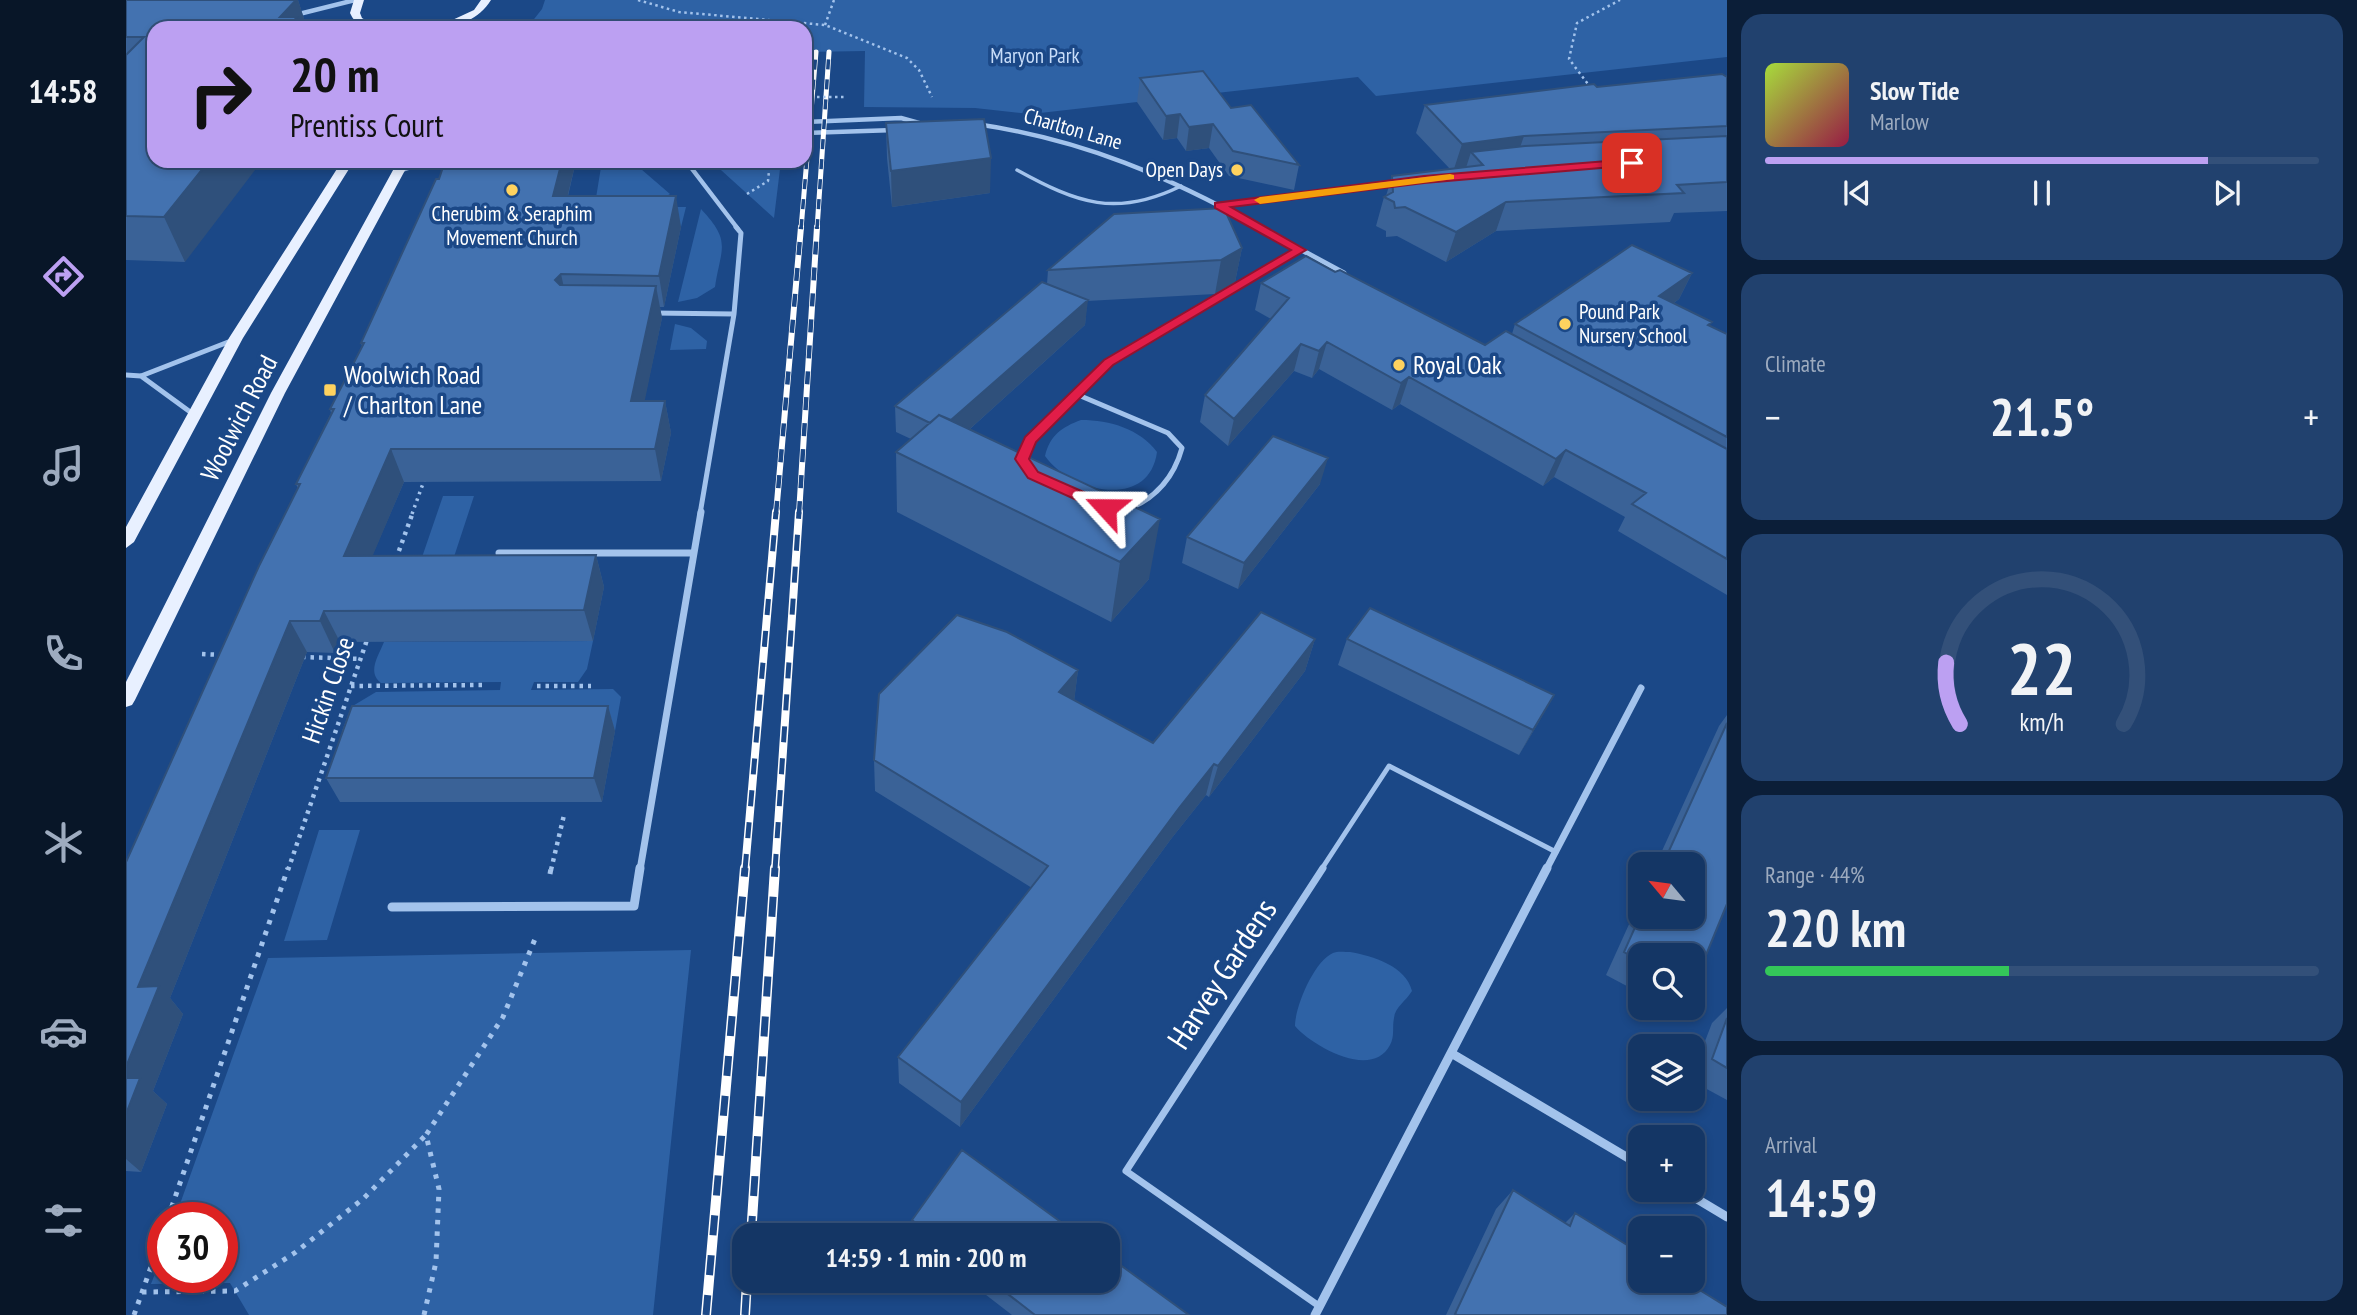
<!DOCTYPE html>
<html lang="en">
<head>
<meta charset="utf-8">
<style>
  :root { --surface:#143665; --page:#21416e; --text:#f1f3f6; --muted:#9dabbf; --line:#335079; --accent:#bca0f2 }
  body { margin:0; font-family:"PT Sans Narrow",sans-serif; background:var(--page); color:var(--text); height:100vh; display:flex; flex-direction:column; font-size:26px; white-space:nowrap }
  * { box-sizing:border-box; margin:0 }
  p { font-size:23px; color:var(--muted) }
  .icon { flex:none; width:38px; height:38px; fill:none; stroke:currentColor; stroke-width:2; stroke-linecap:round; stroke-linejoin:round }
  .map { position:relative; flex:1; overflow:hidden }
  .panel { display:flex; flex-direction:column; gap:14px; padding:14px; background:#0b1e38; width:630px }
  .panel>* { flex:none }
  .hud { position:absolute; left:21px; top:21px; width:665px; height:147px; border-radius:21px; box-shadow:0 4px 10px #0003,0 0 0 2px var(--line); background:#bca0f2; color:#111; overflow:hidden }
  .needle { width:46px; rotate:299deg }
  .tools { position:absolute; left:1502px; top:852px; display:grid; gap:14px }
  .tools a { display:grid; place-items:center; width:77px; height:77px; border-radius:14px; background:var(--surface); box-shadow:0 4px 10px #0003,0 0 0 2px var(--line); font-size:35px }
  .speed { position:absolute; left:21px; top:1202px; display:flex; gap:14px; font-size:35px; font-weight:700; text-align:center }
  .speed>* { display:grid; place-content:center; width:91px; height:91px; border-radius:50%; background:var(--surface); box-shadow:0 4px 10px #0003,0 0 0 2px var(--line); line-height:1 }
  .speed .limit { border:10px solid #d22; background:#fff; color:#111 }
  .pin { position:absolute; display:grid; place-items:center; width:60px; height:60px; color:#fff; margin:-30px; border-radius:14px; box-shadow:0 4px 10px #0006 }
  .me { position:absolute; width:77px; margin:-38px; rotate:294deg; stroke-linejoin:round; filter:drop-shadow(0 0 5px #0008) }
  .turn { display:flex; align-items:center; gap:24px; height:147px; padding:0 28px; font-size:32px }
  .turn .icon { width:91px; height:91px; stroke-width:2.5 }
  .turn b { display:block; font-size:49px; line-height:60px }
  .big { font-size:52px; font-weight:700; line-height:1.1 }
  .panel .tile { flex:1; display:flex; flex-direction:column; justify-content:center; gap:10px; min-width:0; padding:0 24px; border-radius:21px; background:var(--page) }
  .panel .dial { align-items:center; gap:0 }
  .dial svg { height:182px; overflow:visible; fill:none; stroke:var(--line); stroke-width:7; stroke-linecap:round; text-anchor:middle }
  .dial text { fill:var(--text); stroke:none }
  .song { display:flex; align-items:center; gap:21px }
  .cover { width:84px; height:84px; border-radius:10px; background:linear-gradient(135deg,hsl(80 70% 55%),hsl(340 70% 35%)) }
  .played { height:7px; border-radius:4px; background:linear-gradient(90deg,var(--accent) 80%,var(--line) 80%) }
  .keys { display:flex; justify-content:space-around; direction:ltr }
  .heat { display:flex; justify-content:space-between; align-items:center; font-size:38px; direction:ltr }
  .charge { height:10px; border-radius:5px; background:linear-gradient(90deg,#34c759 44%,var(--line) 0) }
  .trip { position:absolute; left:606px; top:1223px; width:388px; height:70px; border-radius:21px; background:var(--surface); box-shadow:0 4px 10px #0003,0 0 0 2px var(--line); font-weight:700; line-height:70px; text-align:center }
  main { display:flex; flex:1; min-height:0 }
  .menu { display:flex; flex-direction:column; width:126px; justify-content:space-around; align-items:center; background:#081628; color:var(--muted) }
  .menu .icon { width:49px; height:49px }
  .menu .current { color:var(--accent) }
  .menu b { font-size:32px; color:var(--text) }
  .map>svg:first-child { display:block }
  .green { fill:#2e62a5 }
  .lines { fill:none; stroke-linecap:round; stroke-linejoin:round }
  .path-far3 { stroke:#a3c3ec; stroke-width:2.5; stroke-dasharray:2.5 3.5; stroke-linecap:butt }
  .path-far2 { stroke:#a3c3ec; stroke-width:3.5; stroke-dasharray:2.5 4.5; stroke-linecap:butt }
  .path-far1 { stroke:#a3c3ec; stroke-width:4.5; stroke-dasharray:3.5 5; stroke-linecap:butt }
  .path { stroke:#a3c3ec; stroke-width:5; stroke-dasharray:4.5 7; stroke-linecap:butt }
  .lane-far2 { stroke:#a3c3ec; stroke-width:3.5 }
  .lane-far1 { stroke:#a3c3ec; stroke-width:5 }
  .lane { stroke:#a3c3ec; stroke-width:7 }
  .street-far3 { stroke:#a3c3ec; stroke-width:4.5 }
  .street-far2 { stroke:#a3c3ec; stroke-width:5 }
  .street-far1 { stroke:#a3c3ec; stroke-width:7 }
  .street { stroke:#a3c3ec; stroke-width:9 }
  .primary { fill:#e8f0ff; fill-rule:evenodd }
  .rail-far3-casing { stroke:#fff; stroke-width:5 }
  .rail-far2-casing { stroke:#fff; stroke-width:6 }
  .rail-far1-casing { stroke:#fff; stroke-width:8 }
  .rail-casing { stroke:#fff; stroke-width:10 }
  .rail-far3 { stroke:#1b4887; stroke-width:3.5; stroke-dasharray:10; stroke-linecap:butt }
  .rail-far2 { stroke:#1b4887; stroke-width:4.5; stroke-dasharray:13; stroke-linecap:butt }
  .rail-far1 { stroke:#1b4887; stroke-width:5; stroke-dasharray:16; stroke-linecap:butt }
  .rail { stroke:#1b4887; stroke-width:7; stroke-dasharray:20; stroke-linecap:butt }
  .path-bridge { stroke:#a3c3ec; stroke-width:2.5; stroke-dasharray:2.5 3.5; stroke-linecap:butt }
  .wall { fill:#3a6297 }
  .shaded-wall { fill:#2f507b }
  .building { fill:#4372b0; stroke:#2f507b; stroke-width:2 }
  .route { fill:#e11d48; stroke:#92132f; stroke-width:2 }
  .slow { fill:#f59e0b }
  .poi-dot { fill:#fed25f; stroke:#1b4887; stroke-width:2.5 }
  .labels { text-anchor:middle; stroke-width:7; stroke-linejoin:round; paint-order:stroke }
  .far-park-label { font-size:21px; fill:#c8ddf9; stroke:#1b4887 }
  .far-street-label { font-size:21px; fill:#fff; stroke:#1b4887 }
  .far-poi-label { font-size:21px; fill:#fff; stroke:#1b4887; text-anchor:end }
  .poi-label { font-size:26px; fill:#fff; stroke:#1b4887; text-anchor:start }
  .street-label { font-size:26px; fill:#fff; stroke:#1b4887 }
  .near-street-label { font-size:32px; fill:#fff; stroke:#1b4887 }
</style>
</head>
<body>
<main>
<nav class="menu">
<b>14:58</b>
<svg class="icon current" aria-label="directions" viewBox="0 0 24 24"><path d="M12 3l9 9-9 9-9-9zM9 14v-3h6M13 9l2 2-2 2"/></svg>
<svg class="icon" aria-label="music" viewBox="0 0 24 24"><path d="M9 18V5l10-2v13"/><circle cx="6" cy="18" r="3"/><circle cx="16" cy="16" r="3"/></svg>
<svg class="icon" aria-label="phone" viewBox="0 0 24 24"><path d="M5 4h4l2 5-3 2q2 4 5 5l2-3 5 2v4C11 20 4 13 5 4z"/></svg>
<svg class="icon" aria-label="climate" viewBox="0 0 24 24"><path d="M12 3v18M4 7l16 10M4 17L20 7"/></svg>
<svg class="icon" aria-label="car" viewBox="0 0 24 24"><path d="M5 17H2v-5l4-1 3-4h7l3 4 3 1v5h-3M9 17h6M6 11h13"/><circle cx="7" cy="17" r="2"/><circle cx="17" cy="17" r="2"/></svg>
<svg class="icon" aria-label="filters" viewBox="0 0 24 24"><path d="M4 7h16M4 17h16"/><circle cx="9" cy="7" r="2"/><circle cx="15" cy="17" r="2"/></svg>
</nav>
<div class="map">
<svg width="1601" height="1315" viewBox="0 0 1601 1315">
  <rect width="100%" height="100%" fill="#1b4887"/>
  <!-- green -->
  <path class="green" d="M419 0H1601V57L1250 96 1232 77 914 113V115L849 108 738 107 739 51 679 52V28H649V25L401 28 416 9Z
    M476 161 508 163 544 194 522 207H560L555 227H410L469 204Z
    M585 161H655L648 218Z
    M575 209C606 242 595 247 589 287L571 298 552 302Z
    M549 324 565 328 581 341 580 349 544 350Z
    M955 420C984 420 1014 429 1031 452 1023 511 944 492 919 456 924 435 936 427 955 420Z
    M317 496H348L325 566H293Z
    M467 641 461 669 452 682H408L405 690 487 689 495 697 489 731H216L225 707 250 692 374 690 375 682 255 683C241 672 252 657 258 642Z
    M193 830H234L201 940 158 941Z
    M565 950 527 1315H123L104 1283 25 1284 37 1253V1278H96V1218H49L142 958Z
    M1224 952C1247 956 1280 966 1286 991 1280 1001 1269 1007 1268 1018 1266 1027 1269 1036 1264 1045 1246 1080 1186 1046 1169 1026 1169 1007 1188 961 1207 953 1211 951 1219 952 1224 952Z"/>
  <g class="lines">
    <!-- path-far3 -->
    <path class="path-far3" d="M512 0 553 12 699 25 781 58 793 70 806 97
      M699 25 708 0
      M1465 88 1443 59 1451 23 1494 0
      M621 194 642 181 644 161"/>
    <!-- path-far2 -->
    <path class="path-far2" d="M286 514 299 478"/>
    <!-- path-far1 -->
    <path class="path-far1" d="M270 559 287 512
      M76 654 97 655
      M176 657 235 659
      M225 686 358 685
      M411 686H465
      M162 870 242 637
      M425 870 438 815"/>
    <!-- path -->
    <path class="path" d="M424 874 425 868
      M42 1218 162 868
      M16 1292 109 1291 170 1252 238 1198 299 1136
      M8 1315 37 1233
      M298 1315 310 1262 313 1189 300 1135 377 1017 409 939"/>
    <!-- lane-far2 -->
    <path class="lane-far2" d="M891 170C951 203 990 218 1055 186"/>
    <!-- lane-far1 -->
    <path class="lane-far1" d="M1195 870 1263 766 1430 852"/>
    <!-- lane -->
    <path class="lane" d="M1193 1306 1000 1171 1197 868"/>
    <!-- street-far3 -->
    <path class="street-far3" d="M169 15 229 0
      M172 25 241 26
      M679 122 775 118 793 123
      M850 124C959 140 1041 176 1137 229
      M679 133 769 130
      M560 161 612 229
      M272 171 304 161
      M1094 205 1273 183"/>
    <!-- street-far2 -->
    <path class="street-far2" d="M1133 227 1218 273
      M528 313 608 314
      M0 375 15 376 110 339
      M15 376 67 414
      M950 394 1042 433 1056 448C1048 477 1029 499 1000 510
      M897 461 904 440 982 362 1174 250
      M574 514 608 314 615 233 610 227"/>
    <!-- street-far1 -->
    <path class="street-far1" d="M373 553H568
      M514 870 575 512
      M1420 870 1515 688"/>
    <!-- street -->
    <path class="street" d="M266 907 508 906 514 868
      M1325 1053 1514 1165
      M1556 1190 1601 1217
      M1189 1315 1421 868"/>
    <!-- primary -->
    <path class="primary" d="M228 0H238L234 13 236 18 252 28C239 28 230 26 224 13Z
      M355 0H365C353 19 332 28 309 28L348 10Z
      M216 161H228L117 338 8 542 0 548V527L103 338Z
      M272 161H284L159 393 9 700 6 705 0 707V682L145 393Z"/>
    <!-- rail-far3 casing -->
    <g class="rail-far3-casing">
      <path id="rail-far3" d="M675 229 690 52
        M691 229 703 52"/>
    </g>
    <!-- rail-far2 casing -->
    <g class="rail-far2-casing">
      <path id="rail-far2" d="M650 514 675 227
        M673 514 691 227"/>
    </g>
    <!-- rail-far1 casing -->
    <g class="rail-far1-casing">
      <path id="rail-far1" d="M619 870 650 512
        M649 870 673 512"/>
    </g>
    <!-- rail casing -->
    <g class="rail-casing">
      <path id="rail" d="M625 1236 649 868
        M580 1315 619 868
        M619 1315 621 1281"/>
    </g>
    <!-- rail-far3 -->
    <use href="#rail-far3" class="rail-far3"/>
    <!-- rail-far2 -->
    <use href="#rail-far2" class="rail-far2"/>
    <!-- rail-far1 -->
    <use href="#rail-far1" class="rail-far1"/>
    <!-- rail -->
    <use href="#rail" class="rail"/>
    <!-- path-bridge -->
    <path class="path-bridge" d="M679 97H721"/>
  </g>
  <!-- wall -->
  <path class="wall" d="M0 0H172L181 28H28L59 262 0 260Z
    M1601 77V211L1548 213 1544 222 1370 231 1320 262 1271 236 1260 237V231L1250 226 1258 197 1260 196 1266 176 1324 169 1290 133 1299 105 1471 87Z
    M1014 78 1105 108 1173 165 1168 190 1103 176 1083 148 1060 151 1051 138 1037 140 1011 102Z
    M760 123 864 193 766 207 761 158Z
    M319 161H450L442 196 555 227 538 307H534L536 318 518 401H539L545 433 535 481 278 482 246 556 470 555 478 587 467 641 214 642 209 653 181 652 44 998 57 1014 27 1091 41 1104 15 1172 0 1171V862L172 489 170 484 205 413 204 409 236 346 235 343 313 179Z
    M1116 248 1109 282 1089 294 961 301 959 325 844 429 1023 579 985 622 771 512 770 452 785 439 770 432 769 406 921 284 922 270Z
    M1209 272 1359 345 1386 334 1389 324 1566 273 1553 299 1548 303 1584 326 1601 334V595L1492 531 1499 517 1428 477 1417 486 1274 404 1266 410 1193 369 1186 378 1168 371 1102 446 1074 422 1079 395 1145 319 1129 310 1135 283Z
    M1127 460 1194 484 1112 589 1056 563 1061 537Z
    M1189 639 1179 671 1083 797 1080 795 1045 839 834 1127 773 1083 772 1057 906 888 749 791 748 760 952 670 948 701 1027 743Z
    M1221 639 1414 720 1393 755 1212 665Z
    M482 706 489 731 476 802H214L200 778Z
    M1601 715V904L1514 956V993L1480 975 1514 900V917L1566 864H1530L1593 726Z
    M1601 1008V1100L1566 1081V1075L1586 1023Z
    M1387 1190 1439 1223 1449 1213 1601 1315H1320L1370 1209Z
    M786 1220 954 1236H786Z
    M842 1281H982L1063 1315H886Z"/>
  <!-- shaded-wall -->
  <path class="shaded-wall" d="M170 0H172L181 28H158L154 17Z
    M1054 114 1051 138 1037 140 1040 116Z
    M1087 124 1083 148 1060 151 1063 127Z
    M1398 136 1388 165 1345 152 1339 171 1327 172 1336 144Z
    M865 158 864 193 766 207 765 171Z
    M83 161H136L59 262 38 217Z
    M436 161H450L434 227 427 196Z
    M550 196 555 227 538 307 533 276Z
    M1380 202 1370 231 1320 262 1330 232Z
    M1116 248 1109 282 1089 294 1095 260Z
    M1566 273 1553 299 1521 323 1533 296Z
    M435 274 442 306 429 280Z
    M530 286 536 318 512 433 505 401Z
    M962 300 959 325 816 454V428Z
    M1201 342 1193 369 1186 378 1193 351Z
    M1175 344 1168 371 1102 446 1108 419Z
    M1283 377 1274 404 1266 410 1275 383Z
    M539 401 545 433 535 481 529 449Z
    M265 449 278 482 233 588 218 556Z
    M1440 450 1428 477 1417 486 1430 459Z
    M1202 458 1194 484 1112 589 1118 563Z
    M1034 519 1023 579 985 622 994 562Z
    M470 555 478 587 467 641 458 610Z
    M198 611 214 642 209 653 194 621Z
    M164 621 181 652 44 998 57 1014 27 1091 41 1104 15 1172 0 1159V1067L12 987Z
    M1189 639 1179 671 1083 797 1092 766Z
    M952 670 948 702 933 692Z
    M1428 695 1414 720 1393 755 1407 730Z
    M482 706 489 731 476 802 468 778Z
    M1088 764 1080 795 1045 839 834 1127 835 1102 1053 808Z"/>
  <!-- building -->
  <path class="building" d="M0 0H170L154 17H171L162 28H28V161H83L38 217 0 216V55L18 37H0Z
    M1077 71 1105 108 1125 105 1173 165 1107 151 1087 124 1063 127 1054 114 1040 116 1014 78Z
    M1596 74 1601 77V126L1398 136 1336 144 1299 105 1468 84 1471 87Z
    M858 119 865 158 765 171 760 123Z
    M1601 136V182L1551 185 1558 193 1380 202 1330 232 1279 207 1269 208 1268 202 1258 197 1267 192 1266 176 1357 165 1345 152 1399 146Z
    M319 161H436L427 196H550L533 276 435 274 429 280 434 285 530 286 505 401H539L529 449H265L218 556 470 555 458 610 198 611 194 621H164L12 987 33 986 0 1067V862L133 566 174 484H170L208 409H204L238 343H235L310 179H313Z
    M1098 208 1116 248 1095 260 922 270 988 214Z
    M1506 245 1566 273 1533 296 1586 322 1582 325 1601 334V437L1389 324Z
    M1180 256 1209 272 1214 270 1359 345 1380 331 1601 449V559L1506 504 1520 493 1440 450 1430 459 1283 377 1275 383 1201 342 1193 351 1175 344 1108 419 1079 395 1163 298 1135 283Z
    M916 282 962 300 825 420 813 415 804 423 769 406Z
    M813 415 1034 519 994 562 770 452Z
    M1147 436 1202 458 1118 563 1061 537Z
    M1244 608 1428 695 1407 730 1221 639Z
    M1135 612 1189 639 1092 766 1088 764 1053 808 835 1102 772 1057 922 866 748 760 753 694 831 615 881 632 952 670 933 692 1027 743Z
    M226 706H482L468 778H200Z
    M1601 723V904L1566 989V956H1514V961L1498 952 1514 916 1566 917V864H1537Z
    M1601 1018V1068L1586 1059Z
    M0 1078H14L0 1114Z
    M836 1150 954 1236H806L786 1220Z
    M1387 1190 1444 1226 1449 1213 1514 1253V1281H1559L1601 1307V1315H1331L1329 1314Z
    M982 1256 1063 1315H909L865 1281H982Z"/>
  <!-- route -->
  <path class="route" d="M1506 159 1510 160V165L1298 183 1105 207 1180 250 987 365 910 442 903 459 912 472 985 504V511H975L902 478 889 459 899 437 978 360 1165 250 1089 208V203L1298 176Z"/>
  <!-- slow -->
  <path class="slow" d="M1324 174 1328 175V179L1134 204 1128 200 1134 197Z"/>
  <!-- markers -->
  <g class="poi-dot">
    <circle cx="1111" cy="170" r="7"/>
    <circle cx="386" cy="190" r="7"/>
    <circle cx="1439" cy="324" r="7"/>
    <circle cx="1273" cy="365" r="7"/>
    <rect x="197" y="383" width="14" height="14" rx="3.5"/>
  </g>
  <g class="labels">
    <!-- far-park labels -->
    <g class="far-park-label">
      <text x="909" y="63">Maryon Park</text>
    </g>
    <!-- far-street labels -->
    <g class="far-street-label">
      <text transform="translate(947 129) rotate(16)" y="7">Charlton Lane</text>
    </g>
    <!-- far-poi labels -->
    <g class="far-poi-label">
      <text x="1097" y="177">Open Days</text>
      <text x="386" y="221" text-anchor="middle">Cherubim &amp; Seraphim<tspan x="386" dy="24">Movement Church</tspan></text>
      <text x="1453" y="319" text-anchor="start">Pound Park<tspan x="1453" dy="24">Nursery School</tspan></text>
    </g>
    <!-- poi labels -->
    <g class="poi-label">
      <text x="1287" y="374">Royal Oak</text>
      <text x="218" y="384">Woolwich Road<tspan x="218" dy="30">/ Charlton Lane</tspan></text>
    </g>
    <!-- street labels -->
    <g class="street-label">
      <text transform="translate(113 418) rotate(-63)" y="9">Woolwich Road</text>
      <text transform="translate(202 690) rotate(-71)" y="9">Hickin Close</text>
    </g>
    <!-- near-street labels -->
    <g class="near-street-label">
      <text transform="translate(1096 974) rotate(-57)" y="11">Harvey Gardens</text>
    </g>
  </g>
</svg>
<div class="tools">
<a><svg class="needle" viewBox="-14 -14 28 28"><path d="M0-13l5 13h-10z" fill="#e53935"/><path d="M0 13l5-13h-10z" fill="#9dabbf"/></svg></a>
<a><svg class="icon" aria-label="search" viewBox="0 0 24 24"><circle cx="10" cy="10" r="6"/><path d="M15 15l6 6"/></svg></a>
<a><svg class="icon" aria-label="layers" viewBox="0 0 24 24"><path d="M12 4l9 5-9 5-9-5zM3 14l9 5 9-5"/></svg></a>
<a>+</a>
<a>−</a>
</div>
<div class="speed"><div class="limit">30</div></div>
<div class="pin" style="left:1506px;top:163px;background:#d93025"><svg class="icon" aria-label="arrive" viewBox="0 0 24 24"><path d="M6 21V4h12l-3 4 3 4H6"/></svg></div>
<svg class="me" style="left:980px;top:508px" viewBox="-20 -20 40 40"><path d="M0-17L14 15 0 8-14 15z" fill="#e11d48" stroke="#fff" stroke-width="4"/></svg>
<div class="trip">14:59 · 1 min · 200 m</div>
<div class="hud">
<div class="turn"><svg class="icon" aria-label="right" viewBox="0 0 24 24"><path d="M7 20v-9h11M14 6l5 5-5 5"/></svg><div><b>20 m</b>Prentiss Court</div></div>
</div>
</div>
<section class="panel">
<div class="tile">
<div class="song"><i class="cover"></i><div><b>Slow Tide</b><p>Marlow</p></div></div>
<div class="played"></div>
<div class="keys"><svg class="icon" aria-label="previous" viewBox="0 0 24 24"><path d="M18 5L8 12l10 7zM5 5v14"/></svg><svg class="icon" aria-label="pause" viewBox="0 0 24 24"><path d="M8 5v14M16 5v14"/></svg><svg class="icon" aria-label="next" viewBox="0 0 24 24"><path d="M6 5l10 7-10 7zM19 5v14"/></svg></div>
</div>
<div class="tile"><p>Climate</p>
<div class="heat"><a>−</a><b class="big">21.5°</b><a>+</a></div>
</div>
<div class="tile dial"><svg viewBox="0 0 100 80">
<path d="M14 69A42 42 0 1 1 86 69"/>
<path d="M14 69A42 42 0 0 1 8 42" stroke="#bca0f2"/>
<text x="50" y="56" font-size="32" font-weight="700">22</text>
<text x="50" y="72" font-size="11">km/h</text>
</svg></div>
<div class="tile"><p>Range · 44%</p><b class="big">220 km</b><div class="charge"></div></div>
<div class="tile"><p>Arrival</p><b class="big">14:59</b></div>
</section>
</main>
</body>
</html>
